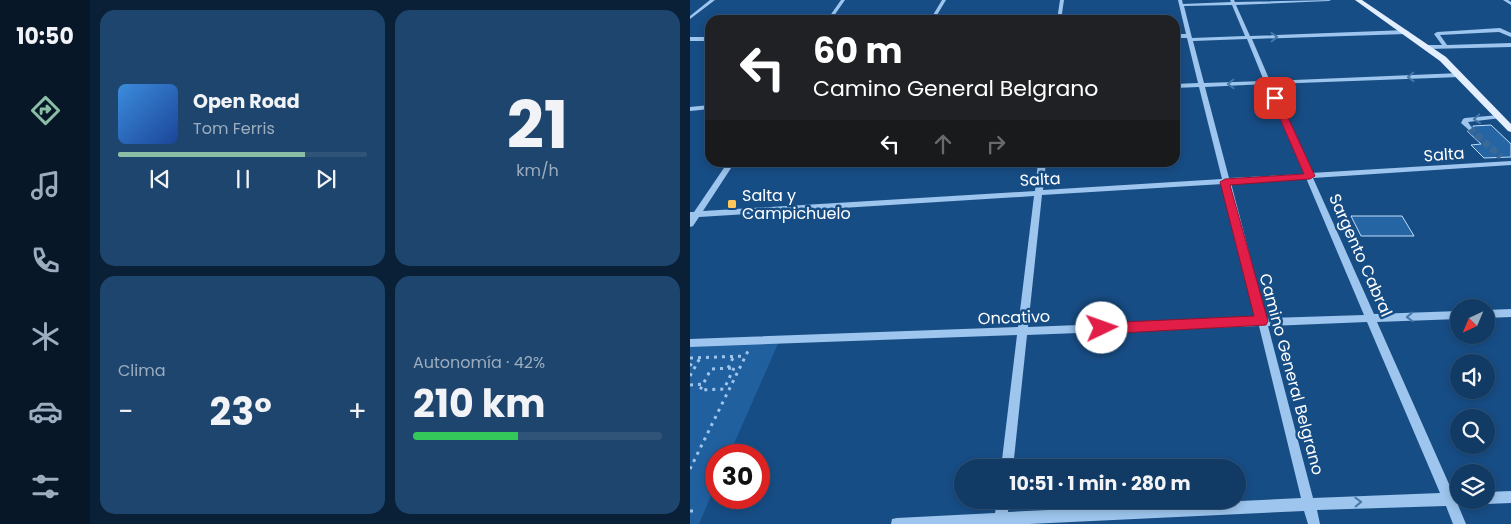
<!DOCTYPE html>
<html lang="es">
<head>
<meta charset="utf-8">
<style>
  :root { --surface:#113a64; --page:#1e456d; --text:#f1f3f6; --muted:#9cadbf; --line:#305478; --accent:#8abfa5 }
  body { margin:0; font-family:Poppins,sans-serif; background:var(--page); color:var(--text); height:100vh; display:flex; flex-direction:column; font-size:19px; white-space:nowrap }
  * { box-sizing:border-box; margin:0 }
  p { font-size:16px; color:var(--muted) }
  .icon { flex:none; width:28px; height:28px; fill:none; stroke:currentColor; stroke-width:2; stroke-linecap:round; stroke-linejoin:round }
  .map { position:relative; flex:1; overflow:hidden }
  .sheet { display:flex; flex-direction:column; gap:10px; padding:10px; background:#092037; width:600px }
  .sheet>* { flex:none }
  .guide { position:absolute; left:15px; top:15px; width:475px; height:152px; border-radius:15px; box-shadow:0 2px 8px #0003,0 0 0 1px var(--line); background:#202124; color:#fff; overflow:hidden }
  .needle { width:32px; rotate:224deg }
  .fabs { position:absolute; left:760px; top:299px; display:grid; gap:10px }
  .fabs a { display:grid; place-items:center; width:45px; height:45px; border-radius:50%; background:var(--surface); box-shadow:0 2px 8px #0003,0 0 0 1px var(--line); font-size:25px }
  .speed { position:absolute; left:15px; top:444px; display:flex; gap:10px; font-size:25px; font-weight:700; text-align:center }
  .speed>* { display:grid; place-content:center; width:65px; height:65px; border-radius:50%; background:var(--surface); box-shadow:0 2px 8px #0003,0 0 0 1px var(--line); line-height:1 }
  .speed .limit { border:8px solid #d22; background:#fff; color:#111 }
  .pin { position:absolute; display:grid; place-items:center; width:42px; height:42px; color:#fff; margin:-21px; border-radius:10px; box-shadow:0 2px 8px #0006 }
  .me { position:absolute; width:55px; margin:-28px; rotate:87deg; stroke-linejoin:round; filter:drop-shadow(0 0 4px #0008) }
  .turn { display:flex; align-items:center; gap:18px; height:105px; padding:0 25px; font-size:22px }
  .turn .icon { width:65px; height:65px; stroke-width:2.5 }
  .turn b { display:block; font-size:35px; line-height:42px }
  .lanes { display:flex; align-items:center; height:48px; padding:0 25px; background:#0003; justify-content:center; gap:25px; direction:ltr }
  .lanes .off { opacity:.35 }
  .big { font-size:38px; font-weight:700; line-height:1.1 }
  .sheet .card { flex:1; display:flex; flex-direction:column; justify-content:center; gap:8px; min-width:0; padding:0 18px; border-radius:15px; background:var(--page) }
  .sheet .dial { align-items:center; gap:0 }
  .dial b { font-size:65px; line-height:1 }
  .song { display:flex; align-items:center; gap:15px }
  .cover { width:60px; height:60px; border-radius:8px; background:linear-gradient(135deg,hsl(210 70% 55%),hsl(220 70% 35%)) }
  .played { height:5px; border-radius:2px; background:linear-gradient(90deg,var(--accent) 75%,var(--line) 75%) }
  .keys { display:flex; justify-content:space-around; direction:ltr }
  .heat { display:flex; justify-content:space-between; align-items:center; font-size:28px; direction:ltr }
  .charge { height:8px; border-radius:4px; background:linear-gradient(90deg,#34c759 42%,var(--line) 0) }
  .sheet .tiles { flex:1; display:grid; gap:10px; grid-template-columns:repeat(2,1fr) }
  .trip { position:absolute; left:264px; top:459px; width:292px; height:50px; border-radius:25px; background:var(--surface); box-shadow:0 2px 8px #0003,0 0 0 1px var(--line); font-weight:700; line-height:50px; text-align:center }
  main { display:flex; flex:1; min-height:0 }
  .menu { display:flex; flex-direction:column; width:90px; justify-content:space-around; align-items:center; background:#071728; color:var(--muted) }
  .menu .icon { width:35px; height:35px }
  .menu .current { color:var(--accent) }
  .menu b { font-size:22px; color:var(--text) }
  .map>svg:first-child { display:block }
  .green { fill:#20609f }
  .building { fill:#2665a4; stroke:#c2defa }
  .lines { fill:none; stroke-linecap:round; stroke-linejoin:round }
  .minor-tunnel { stroke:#3a6897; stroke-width:7; stroke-dasharray:7 3; stroke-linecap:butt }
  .path { stroke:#9dc5ed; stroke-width:3; stroke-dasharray:3 5; stroke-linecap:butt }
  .minor { fill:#9dc5ed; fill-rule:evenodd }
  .major { fill:#e3efff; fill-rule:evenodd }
  .oneway { stroke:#4677a9 }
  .route { fill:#e11d48; stroke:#92132f }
  .poi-dot { fill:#ffc659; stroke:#174d85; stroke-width:2 }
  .labels { text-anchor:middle; stroke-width:5; stroke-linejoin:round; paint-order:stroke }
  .street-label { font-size:16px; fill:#fff; stroke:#174d85 }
  .poi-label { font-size:16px; fill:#fff; stroke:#174d85; text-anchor:start }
</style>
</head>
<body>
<main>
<nav class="menu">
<b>10:50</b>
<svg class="icon current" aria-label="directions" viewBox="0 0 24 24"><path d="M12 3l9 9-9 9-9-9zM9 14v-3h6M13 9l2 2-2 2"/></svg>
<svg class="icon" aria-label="music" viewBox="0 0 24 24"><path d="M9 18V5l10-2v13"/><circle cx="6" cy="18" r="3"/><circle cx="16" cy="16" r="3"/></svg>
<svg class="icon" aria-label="phone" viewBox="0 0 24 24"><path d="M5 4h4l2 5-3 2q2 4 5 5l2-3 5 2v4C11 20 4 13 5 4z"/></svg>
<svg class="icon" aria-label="climate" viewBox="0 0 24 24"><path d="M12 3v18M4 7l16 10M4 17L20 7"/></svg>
<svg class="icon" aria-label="car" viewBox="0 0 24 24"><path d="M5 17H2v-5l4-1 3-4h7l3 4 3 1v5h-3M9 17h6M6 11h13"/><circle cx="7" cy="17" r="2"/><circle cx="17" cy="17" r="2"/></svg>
<svg class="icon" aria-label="filters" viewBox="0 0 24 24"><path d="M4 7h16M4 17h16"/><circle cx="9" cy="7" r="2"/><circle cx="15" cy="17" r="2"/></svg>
</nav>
<section class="sheet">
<div class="tiles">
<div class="card">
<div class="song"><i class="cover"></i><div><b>Open Road</b><p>Tom Ferris</p></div></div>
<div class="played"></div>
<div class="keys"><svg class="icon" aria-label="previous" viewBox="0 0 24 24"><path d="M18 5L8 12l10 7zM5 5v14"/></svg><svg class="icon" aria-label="pause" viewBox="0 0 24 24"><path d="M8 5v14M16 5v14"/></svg><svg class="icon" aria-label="next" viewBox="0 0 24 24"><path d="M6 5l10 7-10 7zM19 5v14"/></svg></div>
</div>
<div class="card dial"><b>21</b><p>km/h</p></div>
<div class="card"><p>Clima</p>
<div class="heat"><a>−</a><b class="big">23°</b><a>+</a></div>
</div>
<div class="card"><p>Autonomía · 42%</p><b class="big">210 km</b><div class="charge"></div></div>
</div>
</section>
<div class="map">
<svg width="821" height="524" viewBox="0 0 821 524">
  <rect width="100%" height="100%" fill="#174d85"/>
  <!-- green -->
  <path class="green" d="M90 339 39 455H26V484L9 524H0V343Z"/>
  <!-- building -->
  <path class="building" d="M801 125 821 144V157L794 158 781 145 791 144 777 131 783 130V126Z
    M661 216H712L724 236H671Z"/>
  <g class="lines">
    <!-- minor-tunnel -->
    <path class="minor-tunnel" d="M779 128 811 157"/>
    <!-- path -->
    <path class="path" d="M0 358 56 356
      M0 366 4 359
      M38 368 44 356
      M44 368 34 389 10 390 21 369Z
      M0 376 10 358
      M0 385 13 384
      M0 469 58 351
      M0 511H3"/>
    <!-- minor -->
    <path class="minor" d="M20 0H25L0 19V16Z
      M151 0H155L141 20H137Z
      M252 0H256L244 20H240Z
      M370 0H374L371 20H367Z
      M488 0H492L493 4 541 2 540 0H544L545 2 641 0 639 1 546 5 560 36 716 30 719 32 716 34 562 39 580 81 770 73 773 75 770 77 582 84 621 173 821 161V165L623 178 684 314 769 311V319L687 322 763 493H769V500H775L773 503 768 505 776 524H763L756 506 627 510 630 524H618L614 511 339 524H201L202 519 207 518 305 513 307 500H319L318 512 611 498 569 326 337 335 323 468H311L327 335 0 347V339L328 327 344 196 9 217 3 226 0 227V212H4L38 162H45L13 211 345 191 348 162H356L353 190 532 179 509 87 485 88V84L508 83 497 38H485V34H496ZM542 5 555 36 502 38 494 6ZM557 39 574 81 514 83 503 41ZM576 84 614 174 539 178 515 87ZM616 178 674 315 576 318 541 183ZM533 184 567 318 338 327 352 195ZM677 322 750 493 623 498 578 326Z
      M813 0H818L821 2V5Z
      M810 28 821 33V37L809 32 750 35 757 45 821 43V47L738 49 735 47 738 45H752L744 34 747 32Z
      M0 37H20V41H0Z
      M20 105V109L0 111V107Z
      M809 115 812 117 811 118 778 122 782 128 779 130 771 123 773 119 775 118Z
      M821 309V317L796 318V310Z
      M821 491V503L796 504 792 502 791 500H796V492Z"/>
    <!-- major -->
    <path class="major" d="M665 0H672L756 57 821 124V132L818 131 750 61Z"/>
  </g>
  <!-- one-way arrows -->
  <defs><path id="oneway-chevron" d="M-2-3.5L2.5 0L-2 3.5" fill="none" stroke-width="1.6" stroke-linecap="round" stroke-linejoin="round" transform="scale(1.25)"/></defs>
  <g class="oneway">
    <use href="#oneway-chevron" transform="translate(584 37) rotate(-2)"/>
    <use href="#oneway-chevron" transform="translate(721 77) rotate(178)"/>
    <use href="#oneway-chevron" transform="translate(541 84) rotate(178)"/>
    <use href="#oneway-chevron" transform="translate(787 119) rotate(175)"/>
    <use href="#oneway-chevron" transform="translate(720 317) rotate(178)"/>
    <use href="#oneway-chevron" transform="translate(668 502) rotate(-2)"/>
  </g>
  <!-- route -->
  <path class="route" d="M582 96 589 98 625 176 620 179 540 185 578 321 576 325 412 334 408 332 406 328 408 325 412 323 564 316 530 182 535 179 614 174 581 98Z"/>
  <!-- markers -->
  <rect class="poi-dot" x="37" y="199" width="10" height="10" rx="2.5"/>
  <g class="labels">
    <!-- street labels -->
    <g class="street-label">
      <text transform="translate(754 154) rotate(-4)" y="6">Salta</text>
      <text transform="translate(350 179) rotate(-3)" y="6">Salta</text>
      <text transform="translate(671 255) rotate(66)" y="6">Sargento Cabral</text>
      <text transform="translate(324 317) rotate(-2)" y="6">Oncativo</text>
      <text transform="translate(602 374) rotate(75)" y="6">Camino General Belgrano</text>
    </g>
    <!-- poi labels -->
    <g class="poi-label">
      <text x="52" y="201">Salta y<tspan x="52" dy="18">Campichuelo</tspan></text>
    </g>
  </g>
</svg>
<div class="fabs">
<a><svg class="needle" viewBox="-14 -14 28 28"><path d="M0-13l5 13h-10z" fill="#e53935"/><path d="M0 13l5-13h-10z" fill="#9cadbf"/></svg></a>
<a><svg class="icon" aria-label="sound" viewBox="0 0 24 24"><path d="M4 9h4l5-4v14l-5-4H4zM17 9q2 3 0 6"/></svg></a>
<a><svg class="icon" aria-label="search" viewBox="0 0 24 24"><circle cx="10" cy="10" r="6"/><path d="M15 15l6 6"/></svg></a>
<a><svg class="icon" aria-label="layers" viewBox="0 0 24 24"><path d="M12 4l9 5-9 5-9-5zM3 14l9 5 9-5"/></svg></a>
</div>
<div class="speed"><div class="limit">30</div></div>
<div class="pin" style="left:585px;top:98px;background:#d93025"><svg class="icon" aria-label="arrive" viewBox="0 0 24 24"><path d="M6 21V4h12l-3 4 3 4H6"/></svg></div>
<svg class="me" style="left:412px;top:328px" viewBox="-20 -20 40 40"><circle r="19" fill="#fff"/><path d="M0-13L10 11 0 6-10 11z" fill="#e11d48"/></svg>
<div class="trip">10:51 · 1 min · 280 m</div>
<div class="guide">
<div class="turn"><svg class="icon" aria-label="left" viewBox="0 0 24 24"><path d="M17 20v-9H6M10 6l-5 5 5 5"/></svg><div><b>60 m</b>Camino General Belgrano</div></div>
<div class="lanes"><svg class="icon" aria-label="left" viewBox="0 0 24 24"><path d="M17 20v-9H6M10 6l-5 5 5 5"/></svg><svg class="icon off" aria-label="ahead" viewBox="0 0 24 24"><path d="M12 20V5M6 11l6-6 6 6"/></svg><svg class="icon off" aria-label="right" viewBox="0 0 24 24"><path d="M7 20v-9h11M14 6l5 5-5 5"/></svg></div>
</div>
</div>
</main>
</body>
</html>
